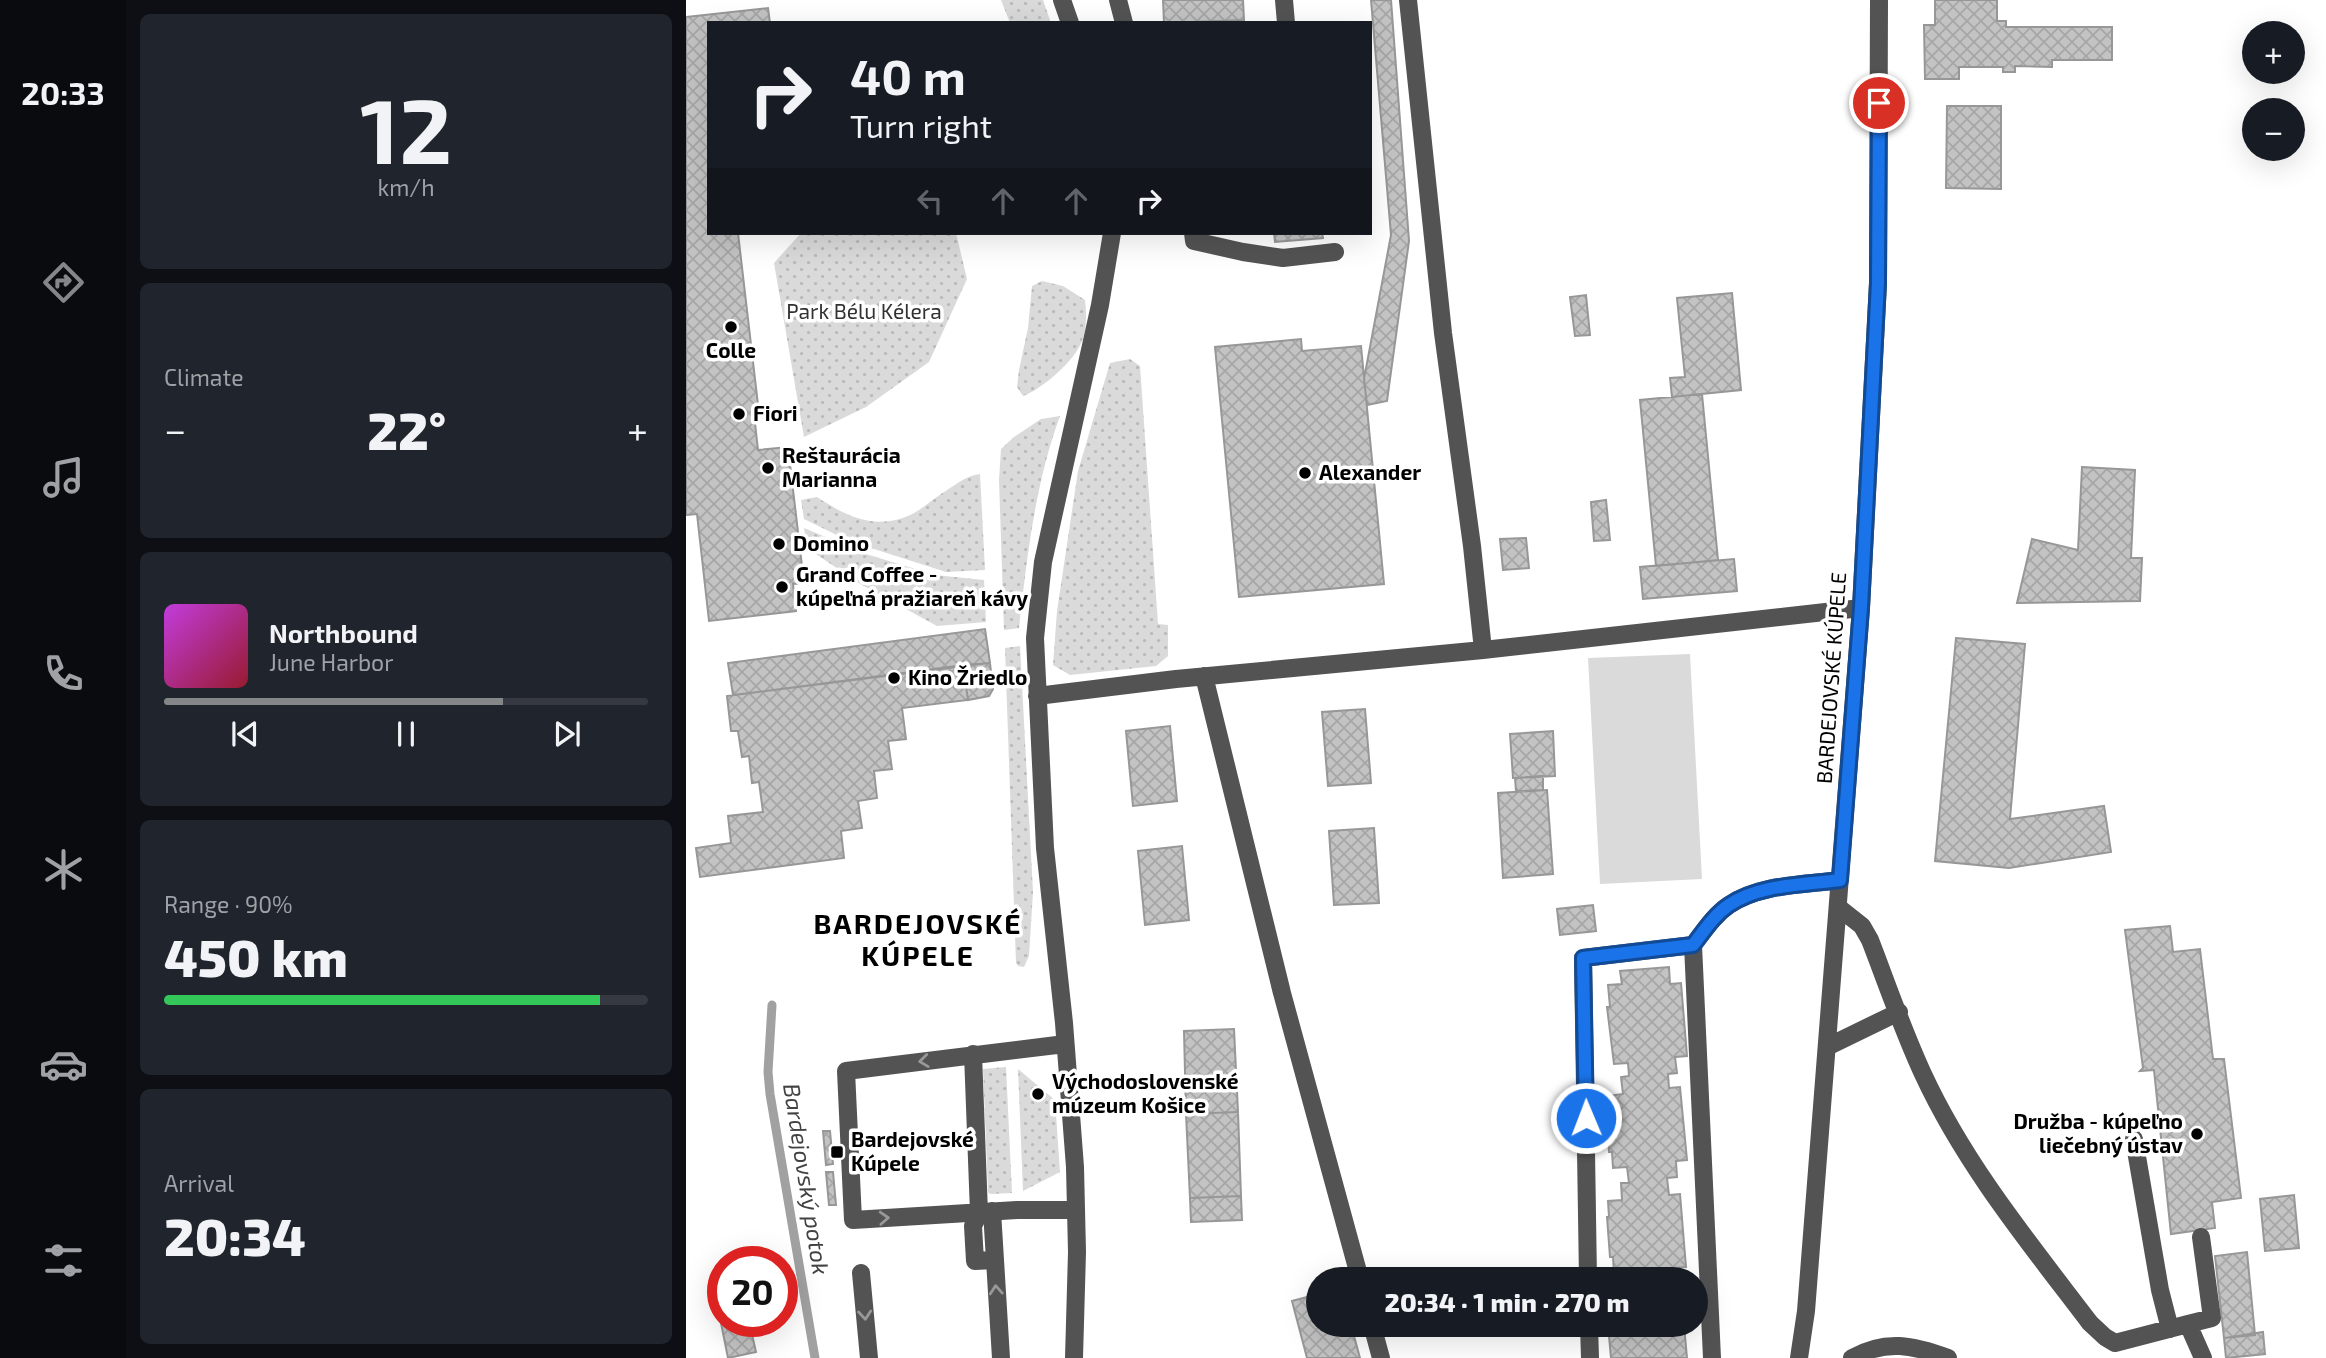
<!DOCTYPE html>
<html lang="en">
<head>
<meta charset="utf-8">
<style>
  :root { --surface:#171b24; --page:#20242c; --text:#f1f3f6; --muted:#9ea1a6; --line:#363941; --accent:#858687 }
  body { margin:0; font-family:"Exo 2",sans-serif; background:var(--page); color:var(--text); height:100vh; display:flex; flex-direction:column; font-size:26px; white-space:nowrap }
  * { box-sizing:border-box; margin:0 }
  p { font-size:23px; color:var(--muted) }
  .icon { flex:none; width:38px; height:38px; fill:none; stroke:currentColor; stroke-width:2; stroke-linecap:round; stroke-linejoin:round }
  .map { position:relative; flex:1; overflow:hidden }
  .drawer { display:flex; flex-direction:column; gap:14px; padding:14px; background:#0d0f14; width:560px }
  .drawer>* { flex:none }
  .top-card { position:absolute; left:21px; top:21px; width:665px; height:214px; border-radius:0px; box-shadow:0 7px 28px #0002; background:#171b24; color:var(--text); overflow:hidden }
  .tools { position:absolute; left:1556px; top:21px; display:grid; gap:14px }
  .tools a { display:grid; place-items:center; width:63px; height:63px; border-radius:50%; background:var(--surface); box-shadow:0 7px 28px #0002; font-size:35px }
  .speed { position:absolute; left:21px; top:1246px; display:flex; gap:14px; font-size:35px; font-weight:700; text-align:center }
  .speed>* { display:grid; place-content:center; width:91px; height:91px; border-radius:50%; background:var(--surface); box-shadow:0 7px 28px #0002; line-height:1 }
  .speed .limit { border:10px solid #d22; background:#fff; color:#111 }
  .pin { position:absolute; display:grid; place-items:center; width:60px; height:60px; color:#fff; margin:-30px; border:4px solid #fff; border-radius:50%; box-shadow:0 2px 7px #0007 }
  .me { position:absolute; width:77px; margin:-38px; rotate:359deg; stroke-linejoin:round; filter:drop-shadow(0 0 5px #0008) }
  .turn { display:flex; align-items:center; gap:24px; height:147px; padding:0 28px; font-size:32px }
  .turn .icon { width:91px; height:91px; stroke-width:2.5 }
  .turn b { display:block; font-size:49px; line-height:60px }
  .lanes { display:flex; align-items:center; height:66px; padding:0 28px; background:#0003; justify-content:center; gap:35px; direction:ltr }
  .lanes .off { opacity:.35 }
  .big { font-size:52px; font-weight:800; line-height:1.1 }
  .drawer .tile { flex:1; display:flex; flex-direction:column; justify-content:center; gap:10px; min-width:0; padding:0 24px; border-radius:10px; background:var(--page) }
  .drawer .dial { align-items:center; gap:0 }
  .dial b { font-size:91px; line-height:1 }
  .song { display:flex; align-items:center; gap:21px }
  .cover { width:84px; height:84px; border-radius:10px; background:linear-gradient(135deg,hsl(290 70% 55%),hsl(350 70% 35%)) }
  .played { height:7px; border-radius:4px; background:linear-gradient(90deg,var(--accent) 70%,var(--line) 70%) }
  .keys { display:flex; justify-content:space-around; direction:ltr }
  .heat { display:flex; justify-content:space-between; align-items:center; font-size:38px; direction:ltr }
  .charge { height:10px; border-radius:5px; background:linear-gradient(90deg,#34c759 90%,var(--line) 0) }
  .trip { position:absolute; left:620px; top:1267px; width:402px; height:70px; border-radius:35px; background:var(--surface); box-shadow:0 7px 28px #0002; font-weight:800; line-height:70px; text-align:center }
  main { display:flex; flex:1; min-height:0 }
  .tab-bar { display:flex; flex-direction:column; width:126px; justify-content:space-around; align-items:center; background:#090b0e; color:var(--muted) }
  .tab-bar .icon { width:49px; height:49px }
  .tab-bar .selected { color:var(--accent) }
  .tab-bar b { font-size:32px; color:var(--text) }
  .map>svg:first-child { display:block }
  .grass { fill:url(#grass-dots) }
  .garden { fill:#dadada }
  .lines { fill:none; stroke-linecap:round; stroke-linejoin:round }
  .stream { stroke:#a1a1a1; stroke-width:9 }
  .building { fill:url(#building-cross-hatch); stroke:#979797; stroke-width:2 }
  .minor { stroke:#535353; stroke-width:18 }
  .oneway { stroke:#989898 }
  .route-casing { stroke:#114b97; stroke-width:18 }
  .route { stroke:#1a73e8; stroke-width:12 }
  .poi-dot { fill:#000; stroke:#fff; stroke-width:2.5 }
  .labels { text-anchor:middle; stroke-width:7; stroke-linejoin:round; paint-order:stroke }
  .park-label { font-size:21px; fill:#313131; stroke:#fff }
  .poi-label { font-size:21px; font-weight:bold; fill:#000; stroke:#fff; text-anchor:start }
  .street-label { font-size:21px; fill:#000; stroke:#fff }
  .water-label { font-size:23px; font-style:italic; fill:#424242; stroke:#fff }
  .district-label { font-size:28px; font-weight:bold; letter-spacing:2px; fill:#000; stroke:#fff }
</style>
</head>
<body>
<main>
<nav class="tab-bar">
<b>20:33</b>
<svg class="icon selected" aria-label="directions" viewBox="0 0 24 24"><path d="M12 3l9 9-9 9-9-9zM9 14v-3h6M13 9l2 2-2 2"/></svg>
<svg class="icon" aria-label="music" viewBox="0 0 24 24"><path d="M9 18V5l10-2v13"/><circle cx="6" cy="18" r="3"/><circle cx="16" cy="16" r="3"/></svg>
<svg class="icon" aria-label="phone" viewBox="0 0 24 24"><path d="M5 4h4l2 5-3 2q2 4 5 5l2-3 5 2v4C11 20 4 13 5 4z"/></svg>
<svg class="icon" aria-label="climate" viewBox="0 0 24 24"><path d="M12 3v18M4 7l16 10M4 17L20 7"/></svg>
<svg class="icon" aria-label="car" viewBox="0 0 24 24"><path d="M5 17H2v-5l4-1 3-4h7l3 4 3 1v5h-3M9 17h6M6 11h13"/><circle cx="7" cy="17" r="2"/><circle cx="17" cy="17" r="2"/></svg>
<svg class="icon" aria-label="filters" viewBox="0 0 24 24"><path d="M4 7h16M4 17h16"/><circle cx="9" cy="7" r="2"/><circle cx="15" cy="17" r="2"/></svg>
</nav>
<section class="drawer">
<div class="tile dial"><b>12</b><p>km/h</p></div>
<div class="tile"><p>Climate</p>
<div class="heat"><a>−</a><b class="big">22°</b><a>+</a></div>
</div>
<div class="tile">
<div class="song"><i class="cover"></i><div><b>Northbound</b><p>June Harbor</p></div></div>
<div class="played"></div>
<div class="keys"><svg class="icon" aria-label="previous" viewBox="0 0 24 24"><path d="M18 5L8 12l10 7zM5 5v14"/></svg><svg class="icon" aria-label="pause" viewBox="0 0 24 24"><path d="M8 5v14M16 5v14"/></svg><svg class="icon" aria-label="next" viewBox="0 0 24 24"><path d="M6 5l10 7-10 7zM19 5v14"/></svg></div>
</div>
<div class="tile"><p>Range · 90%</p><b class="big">450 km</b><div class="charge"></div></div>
<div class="tile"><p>Arrival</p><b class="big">20:34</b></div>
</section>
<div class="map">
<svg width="1640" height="1358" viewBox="0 0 1640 1358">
  <defs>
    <pattern id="grass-dots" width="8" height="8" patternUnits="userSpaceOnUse" patternTransform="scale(1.75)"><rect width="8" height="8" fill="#dadada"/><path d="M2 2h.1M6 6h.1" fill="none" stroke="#b9b9b9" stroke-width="1.8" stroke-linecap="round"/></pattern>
    <pattern id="building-cross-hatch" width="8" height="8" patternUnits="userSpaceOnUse" patternTransform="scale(1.75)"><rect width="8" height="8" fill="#c3c3c3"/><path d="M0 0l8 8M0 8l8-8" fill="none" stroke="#a6a6a6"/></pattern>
  </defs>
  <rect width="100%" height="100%" fill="#fff"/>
  <!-- grass -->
  <path class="grass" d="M315 0H357L365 23H324Z
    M115 233H270L281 279 243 362 180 407 118 437 88 263Z
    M356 281 377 286 399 300C401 316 401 335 392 349 382 366 354 390 337 396L331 387 333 370 342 328 346 286Z
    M444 359 454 366 472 624 482 625V656L470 666 384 675 367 665 371 611 392 471 424 363Z
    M374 416C349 484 341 557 333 628L318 630 313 480 315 449 328 437 355 419Z
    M294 474 299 570 260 572 163 541 118 519 115 500 131 497C161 517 192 532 228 513 237 508 246 500 255 494 268 486 279 476 294 474Z
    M118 528 180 554 249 575 298 580 300 622 251 626 176 585 121 548Z
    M334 646 347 892 343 956 338 967 332 966 330 963 319 648Z
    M320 1067 326 1193 304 1194 302 1192 297 1069Z
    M332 1069 369 1100 374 1172 337 1191Z"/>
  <!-- garden -->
  <path class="garden" d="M1004 654 1016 879 914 884 902 658Z"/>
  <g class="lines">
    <!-- stream -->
    <path class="stream" d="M86 1005 82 1072 84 1094 129 1358"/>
  </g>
  <!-- building -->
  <path class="building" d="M477 0H557L558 20 478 23Z
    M685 0H705L723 241 701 401 681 405 678 379 705 235Z
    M1249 0H1311V21H1320V27H1426V60H1366V67L1329 66V72H1317V67H1273V79H1239L1238 25H1249Z
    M82 8 84 23H23V233H52L74 422 69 423 72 450 102 447 118 583 107 584 110 611 23 621 11 514 0 515V17Z
    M1261 106H1315V189L1260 188Z
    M588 233H636L637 238 589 242Z
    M1046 293 1055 390 986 397 984 378 999 377 991 298Z
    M900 295 904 335 889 336 884 297Z
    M615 339 616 351 675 346 698 584 553 597 529 347Z
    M1016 394 1032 560 970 566 954 400Z
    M1396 467 1449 470 1445 558H1456L1454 601 1331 603 1346 539 1392 550Z
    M920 500 924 540 908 541 905 502Z
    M840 538 843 568 817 570 814 539Z
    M1048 559 1051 591 957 599 954 567Z
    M299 629 304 663 47 695 42 663Z
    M1270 638 1339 644 1324 819 1418 806 1425 852 1323 868 1249 861Z
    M304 663 307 689 303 696 282 700 277 665Z
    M277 665 282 700 216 708 220 739 202 741 206 769 188 771 191 798 172 801 176 828 155 831 158 858 14 877 10 848 45 843 42 816 77 812 73 782 66 783 63 756 56 757 52 731H45L41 696Z
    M679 709 685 783 642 786 636 712Z
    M484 726 491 801 447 806 440 731Z
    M867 731 869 776 827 778 824 734Z
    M857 776V790L830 791 829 778Z
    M861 790 867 874 817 878 812 793Z
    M688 828 693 903 648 905 643 831Z
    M496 846 503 920 459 925 452 851Z
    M907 905 910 931 874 935 871 909Z
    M1484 926 1487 952 1514 949 1527 1059H1538L1555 1198 1526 1202 1529 1228 1485 1234 1468 1070 1454 1071 1457 1068 1439 930Z
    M983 967 984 984 995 983 1001 1056 989 1057 991 1073 982 1074 983 1088 994 1087 1001 1160 990 1161 991 1177 981 1178 983 1195 994 1194 1000 1267 989 1268 990 1279H944L943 1271 928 1273 927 1257H924L921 1217H923L922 1201 936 1200 935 1183H943L941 1167 927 1168 926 1152H923L920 1113 923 1112 921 1096 937 1094 935 1077 943 1076 942 1063 928 1064 921 1007H924L922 985 936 984 934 971Z
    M548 1029 552 1112 500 1114 498 1031Z
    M552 1112 555 1196 504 1198 500 1114Z
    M137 1131H144L147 1164 140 1165Z
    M140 1172H147L150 1205H143Z
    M1608 1195 1613 1248 1579 1251 1574 1199Z
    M555 1196 556 1220 505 1222 504 1198Z
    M1561 1252 1569 1335 1538 1338 1529 1256Z
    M37 1292V1321H63L70 1352 42 1358 29 1293Z
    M632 1294V1325H665L674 1358H621L606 1301Z
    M922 1325H998L1001 1358H925Z
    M1577 1332 1579 1354 1540 1358 1538 1338Z"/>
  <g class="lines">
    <!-- minor -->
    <path class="minor" d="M376 0 384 23
      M432 0 438 23
      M598 0 600 23
      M722 0 757 333 786 546 797 650
      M507 233 508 241 557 252 597 258 649 252
      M518 676 596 993 674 1279
      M351 696 490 679 797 650 1175 608
      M1152 907 1176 926 1184 940C1201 984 1217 1031 1237 1074 1279 1165 1344 1244 1404 1323L1419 1337 1429 1343 1502 1324 1517 1358
      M1007 945C1018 931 1028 915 1043 905 1074 884 1118 885 1154 880
      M379 1044 160 1071 167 1220 331 1210H390
      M1141 1047 1213 1012
      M287 1054 293 1213 287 1226 289 1261 308 1260
      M1448 1139 1474 1290 1484 1329
      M306 1211 315 1358
      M175 1273 183 1358
      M902 1279 897 958 1007 945 1026 1358
      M1502 1324 1526 1318 1515 1237
      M686 1325 695 1358
      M903 1325 904 1358
      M388 1358 391 1252 389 1167 378 1023 359 848 349 638 357 562 414 305 426 233
      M1113 1358 1120 1311 1175 608 1192 283 1193 0
      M1166 1358C1200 1339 1227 1345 1262 1358"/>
  </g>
  <!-- one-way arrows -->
  <defs><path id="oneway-chevron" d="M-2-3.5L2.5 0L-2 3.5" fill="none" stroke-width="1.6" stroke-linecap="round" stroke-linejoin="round" transform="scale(1.75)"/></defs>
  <g class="oneway">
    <use href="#oneway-chevron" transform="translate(238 1061) rotate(173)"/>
    <use href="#oneway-chevron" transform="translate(198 1218) rotate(-3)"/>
    <use href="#oneway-chevron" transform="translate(310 1290) rotate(-94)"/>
    <use href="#oneway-chevron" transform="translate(179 1315) rotate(85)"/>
  </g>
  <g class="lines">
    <!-- route casing -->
    <g class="route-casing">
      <path id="route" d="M900 1118 897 958 1007 945C1018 931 1028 915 1043 905 1074 884 1118 885 1154 880L1175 608 1192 283 1193 103"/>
    </g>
    <!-- route -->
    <use href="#route" class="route"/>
  </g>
  <!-- markers -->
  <g class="poi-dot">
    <circle cx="45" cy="327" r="7"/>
    <circle cx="53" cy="414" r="7"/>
    <circle cx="82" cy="468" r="7"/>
    <circle cx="619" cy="473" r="7"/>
    <circle cx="93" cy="544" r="7"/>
    <circle cx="96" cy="587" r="7"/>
    <circle cx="208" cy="678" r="7"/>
    <circle cx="352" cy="1094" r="7"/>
    <circle cx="1511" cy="1134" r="7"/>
    <rect x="144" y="1145" width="14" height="14" rx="3.5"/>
  </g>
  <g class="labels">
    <!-- park labels -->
    <g class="park-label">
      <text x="178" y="319">Park Bélu Kélera</text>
    </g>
    <!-- poi labels -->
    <g class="poi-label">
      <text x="45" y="358" text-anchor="middle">Colle</text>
      <text x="67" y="421">Fiori</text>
      <text x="96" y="463">Reštaurácia<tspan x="96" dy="24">Marianna</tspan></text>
      <text x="633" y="480">Alexander</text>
      <text x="107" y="551">Domino</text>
      <text x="110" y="582">Grand Coffee -<tspan x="110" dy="24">kúpeľná pražiareň kávy</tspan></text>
      <text x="222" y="685">Kino Žriedlo</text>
      <text x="366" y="1089">Východoslovenské<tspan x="366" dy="24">múzeum Košice</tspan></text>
      <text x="1497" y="1129" text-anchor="end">Družba - kúpeľno<tspan x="1497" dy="24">liečebný ústav</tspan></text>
      <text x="165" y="1147">Bardejovské<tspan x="165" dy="24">Kúpele</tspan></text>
    </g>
    <!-- street labels -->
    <g class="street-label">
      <text transform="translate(1146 678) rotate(-86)" y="7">BARDEJOVSKÉ KÚPELE</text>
    </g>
    <!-- water labels -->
    <g class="water-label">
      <text transform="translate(120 1179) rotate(81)" y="8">Bardejovský potok</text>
    </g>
    <!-- district labels -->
    <g class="district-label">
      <text x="232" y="934">BARDEJOVSKÉ<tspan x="232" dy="32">KÚPELE</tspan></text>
    </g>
  </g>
</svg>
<div class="tools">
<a>+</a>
<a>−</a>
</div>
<div class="speed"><div class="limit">20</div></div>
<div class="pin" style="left:1193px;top:103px;background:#d93025"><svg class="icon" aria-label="arrive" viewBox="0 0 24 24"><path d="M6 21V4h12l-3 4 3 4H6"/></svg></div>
<svg class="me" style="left:900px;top:1118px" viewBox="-20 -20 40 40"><circle r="17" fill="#1a73e8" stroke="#fff" stroke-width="3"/><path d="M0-11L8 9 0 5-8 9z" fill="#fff"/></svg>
<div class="trip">20:34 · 1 min · 270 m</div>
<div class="top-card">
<div class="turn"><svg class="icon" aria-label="right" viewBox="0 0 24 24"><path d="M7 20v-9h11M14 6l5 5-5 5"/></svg><div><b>40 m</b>Turn right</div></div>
<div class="lanes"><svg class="icon off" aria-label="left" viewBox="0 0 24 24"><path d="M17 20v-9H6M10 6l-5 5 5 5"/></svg><svg class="icon off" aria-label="ahead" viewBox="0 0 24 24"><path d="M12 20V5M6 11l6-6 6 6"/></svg><svg class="icon off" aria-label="ahead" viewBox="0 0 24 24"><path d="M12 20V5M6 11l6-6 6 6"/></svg><svg class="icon" aria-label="right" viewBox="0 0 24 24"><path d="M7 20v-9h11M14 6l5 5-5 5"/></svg></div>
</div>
</div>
</main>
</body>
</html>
